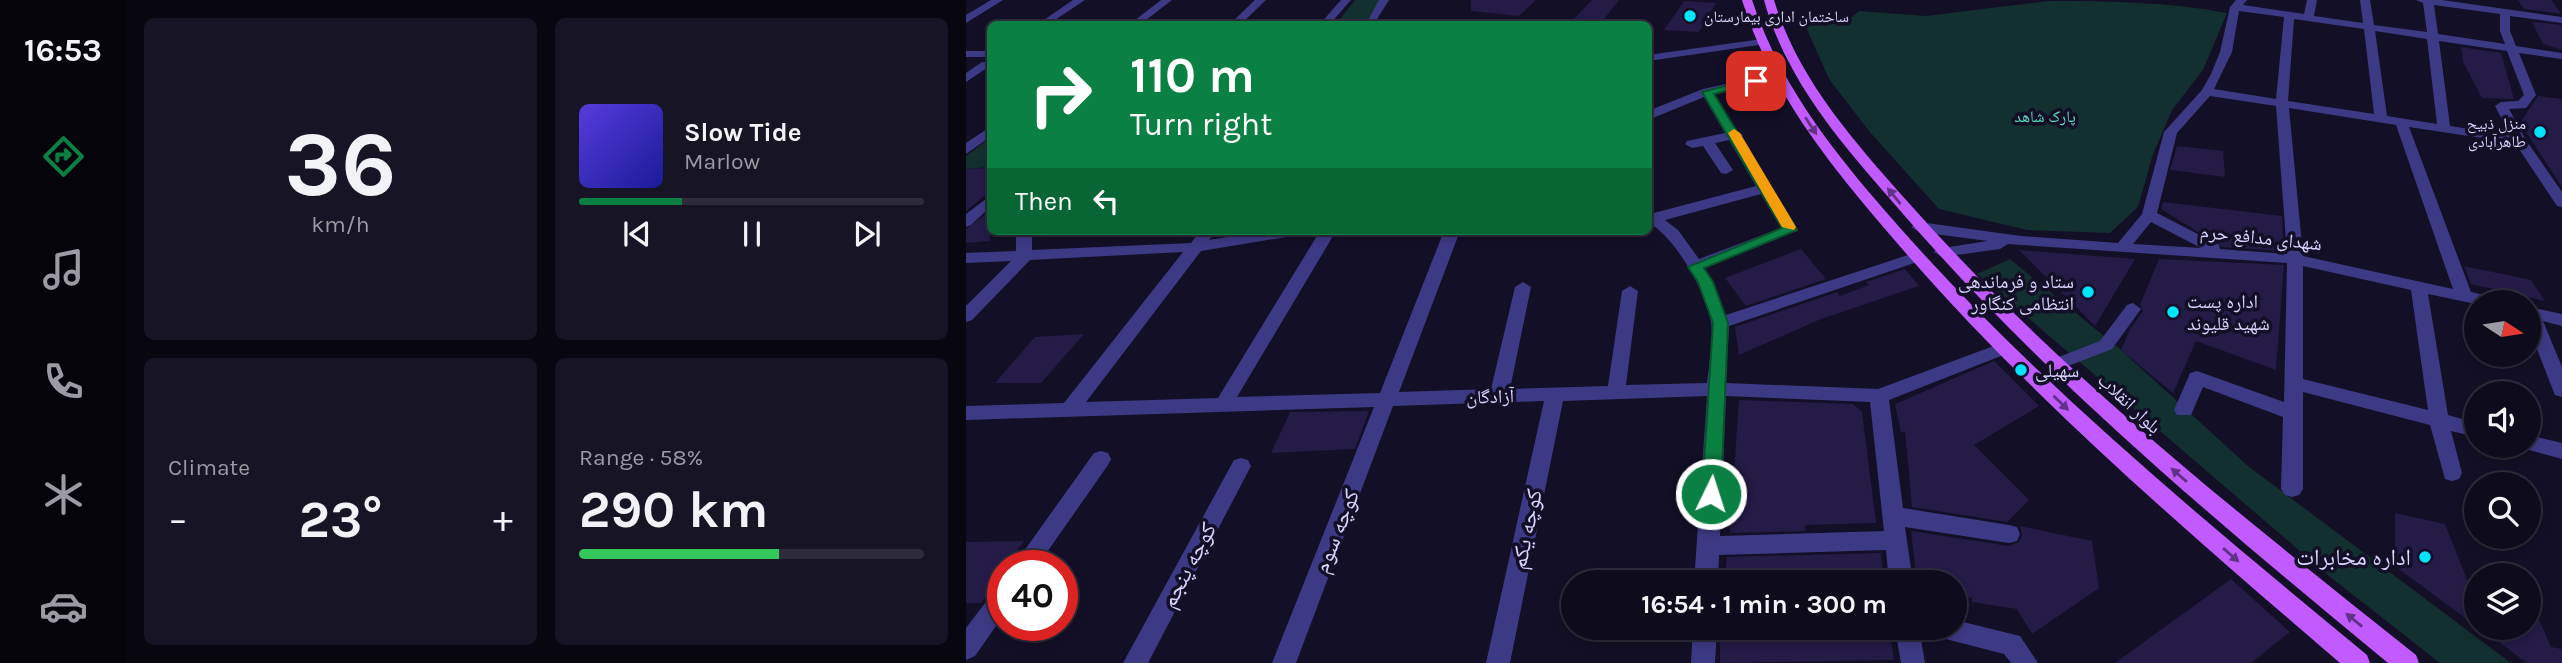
<!DOCTYPE html>
<html lang="en">
<head>
<meta charset="utf-8">
<style>
  :root { --surface:#0e0b1c; --page:#171425; --text:#f1f3f6; --muted:#9b9ba3; --line:#2e2b3b; --accent:#0b8043 }
  body { margin:0; font-family:Karla,"Noto Naskh Arabic",sans-serif; background:var(--page); color:var(--text); height:100vh; display:flex; flex-direction:column; font-size:26px; white-space:nowrap }
  * { box-sizing:border-box; margin:0 }
  p { font-size:23px; color:var(--muted) }
  .icon { flex:none; width:38px; height:38px; fill:none; stroke:currentColor; stroke-width:2; stroke-linecap:round; stroke-linejoin:round }
  .map { position:relative; flex:1; overflow:hidden }
  .panel { display:flex; flex-direction:column; gap:18px; padding:18px; background:#08060f; width:840px }
  .panel>* { flex:none }
  .banner { position:absolute; left:21px; top:21px; width:665px; height:214px; border-radius:10px; box-shadow:0 4px 10px #0003,0 0 0 2px var(--line); background:#0b8043; color:#fff; overflow:hidden }
  .needle { width:46px; rotate:102deg }
  .tools { position:absolute; left:1498px; top:290px; display:grid; gap:14px }
  .tools a { display:grid; place-items:center; width:77px; height:77px; border-radius:50%; background:var(--surface); box-shadow:0 4px 10px #0003,0 0 0 2px var(--line); font-size:35px }
  .speed { position:absolute; left:21px; top:550px; display:flex; gap:14px; font-size:35px; font-weight:700; text-align:center }
  .speed>* { display:grid; place-content:center; width:91px; height:91px; border-radius:50%; background:var(--surface); box-shadow:0 4px 10px #0003,0 0 0 2px var(--line); line-height:1 }
  .speed .limit { border:10px solid #d22; background:#fff; color:#111 }
  .pin { position:absolute; display:grid; place-items:center; width:60px; height:60px; color:#fff; margin:-30px; border-radius:14px; box-shadow:0 4px 10px #0006 }
  .me { position:absolute; width:77px; margin:-38px; rotate:4deg; stroke-linejoin:round; filter:drop-shadow(0 0 5px #0008) }
  .turn { display:flex; align-items:center; gap:24px; height:147px; padding:0 28px; font-size:32px }
  .turn .icon { width:91px; height:91px; stroke-width:2.5 }
  .turn b { display:block; font-size:49px; line-height:60px }
  .then { display:flex; align-items:center; height:66px; padding:0 28px; background:#0003; gap:14px; font-size:26px }
  .big { font-size:52px; font-weight:700; line-height:1.1 }
  .panel .tile { flex:1; display:flex; flex-direction:column; justify-content:center; gap:10px; min-width:0; padding:0 24px; border-radius:10px; background:var(--page) }
  .panel .dial { align-items:center; gap:0 }
  .dial b { font-size:91px; line-height:1 }
  .song { display:flex; align-items:center; gap:21px }
  .cover { width:84px; height:84px; border-radius:10px; background:linear-gradient(135deg,hsl(250 70% 55%),hsl(240 70% 35%)) }
  .played { height:7px; border-radius:4px; background:linear-gradient(90deg,var(--accent) 30%,var(--line) 30%) }
  .keys { display:flex; justify-content:space-around; direction:ltr }
  .heat { display:flex; justify-content:space-between; align-items:center; font-size:38px; direction:ltr }
  .charge { height:10px; border-radius:5px; background:linear-gradient(90deg,#34c759 58%,var(--line) 0) }
  .panel .tiles { flex:1; display:grid; gap:18px; grid-template-columns:repeat(2,1fr) }
  .trip { position:absolute; left:595px; top:570px; width:406px; height:70px; border-radius:35px; background:var(--surface); box-shadow:0 4px 10px #0003,0 0 0 2px var(--line); font-weight:700; line-height:70px; text-align:center }
  main { display:flex; flex:1; min-height:0 }
  .menu { display:flex; flex-direction:column; width:126px; justify-content:space-around; align-items:center; background:#06040b; color:var(--muted) }
  .menu .icon { width:49px; height:49px }
  .menu .current { color:var(--accent) }
  .menu b { font-size:32px; color:var(--text) }
  .map>svg:first-child { display:block }
  .green { fill:#12302f }
  .building { fill:#241b47 }
  .lines { fill:none; stroke-linecap:round; stroke-linejoin:round }
  .minor { fill:#3d3a85; fill-rule:evenodd }
  .major { fill:#c25bff; fill-rule:evenodd }
  .oneway { fill:#623188 }
  .route { fill:#0b8043; stroke:#07532c; stroke-width:2 }
  .slow { fill:#f59e0b }
  .poi-dot { fill:#00e5ff; stroke:#130f26; stroke-width:2.5 }
  .labels { text-anchor:middle; stroke-width:7; stroke-linejoin:round; paint-order:stroke }
  .far-poi-label { font-size:16px; fill:#d9d4ff; stroke:#130f26; text-anchor:start }
  .far-park-label { font-size:16px; fill:#5fe0c0; stroke:#130f26 }
  .street-label { font-size:19px; fill:#d9d4ff; stroke:#130f26 }
  .poi-label { font-size:19px; fill:#d9d4ff; stroke:#130f26; text-anchor:start }
  .near-street-label { font-size:23px; fill:#d9d4ff; stroke:#130f26 }
  .near-poi-label { font-size:23px; fill:#d9d4ff; stroke:#130f26; text-anchor:end }
</style>
</head>
<body>
<main>
<nav class="menu">
<b>16:53</b>
<svg class="icon current" aria-label="directions" viewBox="0 0 24 24"><path d="M12 3l9 9-9 9-9-9zM9 14v-3h6M13 9l2 2-2 2"/></svg>
<svg class="icon" aria-label="music" viewBox="0 0 24 24"><path d="M9 18V5l10-2v13"/><circle cx="6" cy="18" r="3"/><circle cx="16" cy="16" r="3"/></svg>
<svg class="icon" aria-label="phone" viewBox="0 0 24 24"><path d="M5 4h4l2 5-3 2q2 4 5 5l2-3 5 2v4C11 20 4 13 5 4z"/></svg>
<svg class="icon" aria-label="climate" viewBox="0 0 24 24"><path d="M12 3v18M4 7l16 10M4 17L20 7"/></svg>
<svg class="icon" aria-label="car" viewBox="0 0 24 24"><path d="M5 17H2v-5l4-1 3-4h7l3 4 3 1v5h-3M9 17h6M6 11h13"/><circle cx="7" cy="17" r="2"/><circle cx="17" cy="17" r="2"/></svg>
</nav>
<section class="panel">
<div class="tiles">
<div class="tile dial"><b>36</b><p>km/h</p></div>
<div class="tile">
<div class="song"><i class="cover"></i><div><b>Slow Tide</b><p>Marlow</p></div></div>
<div class="played"></div>
<div class="keys"><svg class="icon" aria-label="previous" viewBox="0 0 24 24"><path d="M18 5L8 12l10 7zM5 5v14"/></svg><svg class="icon" aria-label="pause" viewBox="0 0 24 24"><path d="M8 5v14M16 5v14"/></svg><svg class="icon" aria-label="next" viewBox="0 0 24 24"><path d="M6 5l10 7-10 7zM19 5v14"/></svg></div>
</div>
<div class="tile"><p>Climate</p>
<div class="heat"><a>−</a><b class="big">23°</b><a>+</a></div>
</div>
<div class="tile"><p>Range · 58%</p><b class="big">290 km</b><div class="charge"></div></div>
</div>
</section>
<div class="map">
<svg width="1596" height="663" viewBox="0 0 1596 663">
  <rect width="100%" height="100%" fill="#130f26"/>
  <!-- green -->
  <path class="green" d="M389 0H417L404 23 370 24Z
    M1083 1C1143 1 1202 2 1261 13L1237 70 1206 110 1186 157 1172 207 1144 233 1061 230 973 209 903 131 863 79 839 25 879 23 893 11 960 16Z
    M22 139H24V167L0 169V156Z
    M1044 259 1155 350 1282 466 1545 663H1474L1363 576 1011 274Z"/>
  <!-- building -->
  <path class="building" d="M505 0H570L553 16 505 11Z
    M626 0H653L634 24 606 21Z
    M1552 0H1585L1596 14 1558 9Z
    M718 1 750 3 733 32 698 30Z
    M1566 22 1596 25V50L1577 44Z
    M1495 47 1535 53 1548 99 1516 98 1497 62Z
    M1572 96 1596 99V187L1554 123Z
    M1211 146 1257 151 1259 177 1204 170Z
    M24 168V191L0 211V169Z
    M1197 202 1316 216 1318 251 1256 247 1195 209Z
    M24 211V241L0 243V229Z
    M835 249 860 279 780 306 759 278Z
    M1053 250 1169 259 1129 326Z
    M1193 259 1318 265 1310 370 1230 341 1207 393 1155 350 1164 329 1177 311 1174 305Z
    M1498 266 1565 280 1579 301 1505 284Z
    M939 269 953 286 855 319 773 355 769 327 871 292 874 296 903 285 900 282Z
    M118 334 75 383H29L69 337Z
    M1028 361 1073 406 1008 445 1063 500 1041 522 946 507 939 431 935 433 929 404Z
    M773 400 887 404 896 412 910 523 839 525V531L764 533Z
    M403 411 389 449 305 453 324 412Z
    M1429 513 1479 524 1510 602V626L1422 561 1429 552Z
    M1054 526 1126 541 1133 588 1066 634 1051 609 1006 602V598L989 595V583H951L945 531 1043 546 1053 542 1056 535Z
    M58 541 41 565H37V572L15 603H0V542Z
    M915 553 918 583H758L761 557Z
    M1265 579 1324 632 1285 663H1149Z
    M1563 597 1585 647 1596 649V663H1561L1514 628H1563Z
    M754 628H923L928 660 754 663Z"/>
  <g class="lines">
    <!-- minor -->
    <path class="minor" d="M25 0H37L0 23V15Z
      M107 0H119L83 24H72Z
      M195 0H206L175 24H164Z
      M289 0H300L275 24H264Z
      M375 0H385L364 24H354Z
      M413 0H423L408 24H400Z
      M1270 0H1281L1277 5 1338 14 1341 0H1351L1348 16 1397 23 1394 0H1404L1408 25 1461 32 1457 3 1450 0H1476L1596 17V23L1544 16V31L1550 46 1596 53V59L1553 53 1570 95 1560 108 1543 109 1560 140 1596 192V207L1591 206 1549 143 1443 127 1505 292 1534 299 1536 303 1510 304 1462 294 1482 415 1510 423V437L1485 431 1496 473 1493 479 1486 481 1479 479 1464 425 1337 392V489L1333 495 1326 497 1319 495 1315 489 1317 417 1237 387 1225 415H1211L1208 410 1222 378 1224 373 1231 371 1318 402 1321 263 1042 244 1034 249 976 257 968 252 970 249 1022 241 953 232 945 227 953 222 1055 236 1152 243 1176 214 1198 132 1236 90 1245 74 1254 52 1264 7ZM1468 5 1534 14V31L1539 44 1472 34ZM1273 11 1318 17 1310 99 1248 89 1266 52ZM1328 19 1398 29 1408 114 1322 101ZM1409 31 1461 39 1471 124 1421 116ZM1473 41 1541 51 1558 95 1552 101 1535 102 1529 106 1544 135 1484 126ZM1244 96 1310 106 1321 254 1254 249 1253 245 1191 213 1211 133ZM1323 108 1430 125 1487 289 1337 256ZM1185 222 1235 248 1167 244ZM1337 266 1445 290 1462 410 1337 379Z
      M796 39 800 40V44L682 61V55Z
      M0 51H24V57H0Z
      M16 62H24V66L0 82V73Z
      M814 72 820 76 818 79 748 94 771 131 777 135 775 137 832 230 738 268 760 315 945 254 951 252 959 257 957 260 763 326 760 383 912 389 1033 344H1045L1048 348 1045 352 923 400 937 508 1043 525 1051 527 1054 534 1051 541 1043 543 939 527 947 583H923L920 550 753 555 752 583H728L741 396 597 401 544 663H520L578 401 427 406 330 663H306L408 407 0 420V406L98 403 217 252 64 260 6 320 0 322V306L45 261 0 263V253L50 251V231H66V250L225 243 234 231H250L243 240 298 231H334L326 236 235 251 120 402 252 398 354 231H370L271 397 414 393 478 231H494L433 392 525 389 549 287 557 282 565 287 544 389 642 386 656 291 664 286 672 291 660 385 741 383C743 364 748 341 745 322 740 292 710 238 682 222V212L688 213 790 186 763 140 749 143 767 170 760 174 755 173 737 146 726 148 719 144 721 141 759 133 738 97 682 120V111L737 89ZM795 194 815 228 733 259 712 230 699 220ZM760 396 904 402 918 531 754 536Z
      M24 127V137L0 154V143Z
      M24 196V207L5 225 0 227V214Z
      M1167 303 1175 309 1146 349 1097 368H1085L1082 364 1085 360 1134 341 1161 305Z
      M1563 307 1596 314V326L1577 321 1596 367V397L1589 395 1587 390 1563 329Z
      M1563 435 1596 443V459L1556 448 1555 446H1563Z
      M135 451 142 453 145 459 142 465 72 565H48L128 453Z
      M275 458 282 460 285 466 182 663H157L268 460Z
      M37 587V616L9 656 0 660V628L29 590Z
      M989 620 1054 636 1072 663H1045L1038 654 968 636 965 628H989Z
      M727 628H751L749 663H725Z
      M929 628H953L959 663H935Z"/>
    <!-- major -->
    <path class="major" d="M776 0H786C815 89 874 160 935 229 1075 387 1239 521 1401 655L1404 663H1374C1217 528 1059 393 925 236 863 164 804 91 776 0Z
      M798 0H808C832 79 887 140 941 201 1092 372 1272 513 1450 655L1453 663H1422C1250 521 1077 377 931 207 877 145 820 81 798 0Z"/>
  </g>
  <!-- one-way arrows -->
  <defs><path id="oneway-solid" d="M-6-.8H1V-3.2L6.5 0L1 3.2V.8H-6Z" transform="scale(1.75)"/></defs>
  <g class="oneway">
    <use href="#oneway-solid" transform="translate(845 126) rotate(57)"/>
    <use href="#oneway-solid" transform="translate(928 196) rotate(-129)"/>
    <use href="#oneway-solid" transform="translate(1095 403) rotate(44)"/>
    <use href="#oneway-solid" transform="translate(1213 475) rotate(-139)"/>
    <use href="#oneway-solid" transform="translate(1265 555) rotate(41)"/>
    <use href="#oneway-solid" transform="translate(1388 620) rotate(-141)"/>
  </g>
  <!-- route -->
  <path class="route" d="M790 78 794 79V83L748 94 831 230 738 268 747 282 762 323 755 494 752 499H739L736 494 747 323 732 282 722 267 816 228 736 92Z"/>
  <!-- slow -->
  <path class="slow" d="M768 129 774 133 830 227 828 230 816 227 762 133Z"/>
  <!-- markers -->
  <g class="poi-dot">
    <circle cx="724" cy="16" r="7"/>
    <circle cx="1574" cy="132" r="7"/>
    <circle cx="1122" cy="292" r="7"/>
    <circle cx="1207" cy="312" r="7"/>
    <circle cx="1055" cy="370" r="7"/>
    <circle cx="1459" cy="557" r="7"/>
  </g>
  <g class="labels">
    <!-- far-poi labels -->
    <g class="far-poi-label">
      <text x="738" y="22">ساختمان اداری بیمارستان</text>
      <text x="1560" y="129" text-anchor="end">منزل ذبیح<tspan x="1560" dy="18">طاهرآبادی</tspan></text>
    </g>
    <!-- far-park labels -->
    <g class="far-park-label">
      <text x="1079" y="122">پارک شاهد</text>
    </g>
    <!-- street labels -->
    <g class="street-label">
      <text transform="translate(1295 237) rotate(6)" y="7">شهدای مدافع حرم</text>
      <text transform="translate(524 396) rotate(-2)" y="7">آزادگان</text>
      <text transform="translate(1164 403) rotate(43)" y="7">بلوار انقلاب</text>
    </g>
    <!-- poi labels -->
    <g class="poi-label">
      <text x="1108" y="288" text-anchor="end">ستاد و فرماندهی<tspan x="1108" dy="22">انتظامی کنگاور</tspan></text>
      <text x="1221" y="308">اداره پست<tspan x="1221" dy="22">شهید قلیوند</tspan></text>
      <text x="1069" y="377">سهیلی</text>
    </g>
    <!-- near-street labels -->
    <g class="near-street-label">
      <text transform="translate(560 529) rotate(-78)" y="8">کوچه یکم</text>
      <text transform="translate(370 531) rotate(-68)" y="8">کوچه سوم</text>
      <text transform="translate(222 565) rotate(-62)" y="8">کوچه پنجم</text>
    </g>
    <!-- near-poi labels -->
    <g class="near-poi-label">
      <text x="1445" y="565">اداره مخابرات</text>
    </g>
  </g>
</svg>
<div class="tools">
<a><svg class="needle" viewBox="-14 -14 28 28"><path d="M0-13l5 13h-10z" fill="#e53935"/><path d="M0 13l5-13h-10z" fill="#9b9ba3"/></svg></a>
<a><svg class="icon" aria-label="sound" viewBox="0 0 24 24"><path d="M4 9h4l5-4v14l-5-4H4zM17 9q2 3 0 6"/></svg></a>
<a><svg class="icon" aria-label="search" viewBox="0 0 24 24"><circle cx="10" cy="10" r="6"/><path d="M15 15l6 6"/></svg></a>
<a><svg class="icon" aria-label="layers" viewBox="0 0 24 24"><path d="M12 4l9 5-9 5-9-5zM3 14l9 5 9-5"/></svg></a>
</div>
<div class="speed"><div class="limit">40</div></div>
<div class="pin" style="left:790px;top:81px;background:#d93025"><svg class="icon" aria-label="arrive" viewBox="0 0 24 24"><path d="M6 21V4h12l-3 4 3 4H6"/></svg></div>
<svg class="me" style="left:745px;top:494px" viewBox="-20 -20 40 40"><circle r="17" fill="#0b8043" stroke="#fff" stroke-width="3"/><path d="M0-11L8 9 0 5-8 9z" fill="#fff"/></svg>
<div class="trip">16:54 · 1 min · 300 m</div>
<div class="banner">
<div class="turn"><svg class="icon" aria-label="right" viewBox="0 0 24 24"><path d="M7 20v-9h11M14 6l5 5-5 5"/></svg><div><b>110 m</b>Turn right</div></div>
<div class="then">Then<svg class="icon" aria-label="left" viewBox="0 0 24 24"><path d="M17 20v-9H6M10 6l-5 5 5 5"/></svg></div>
</div>
</div>
</main>
</body>
</html>
